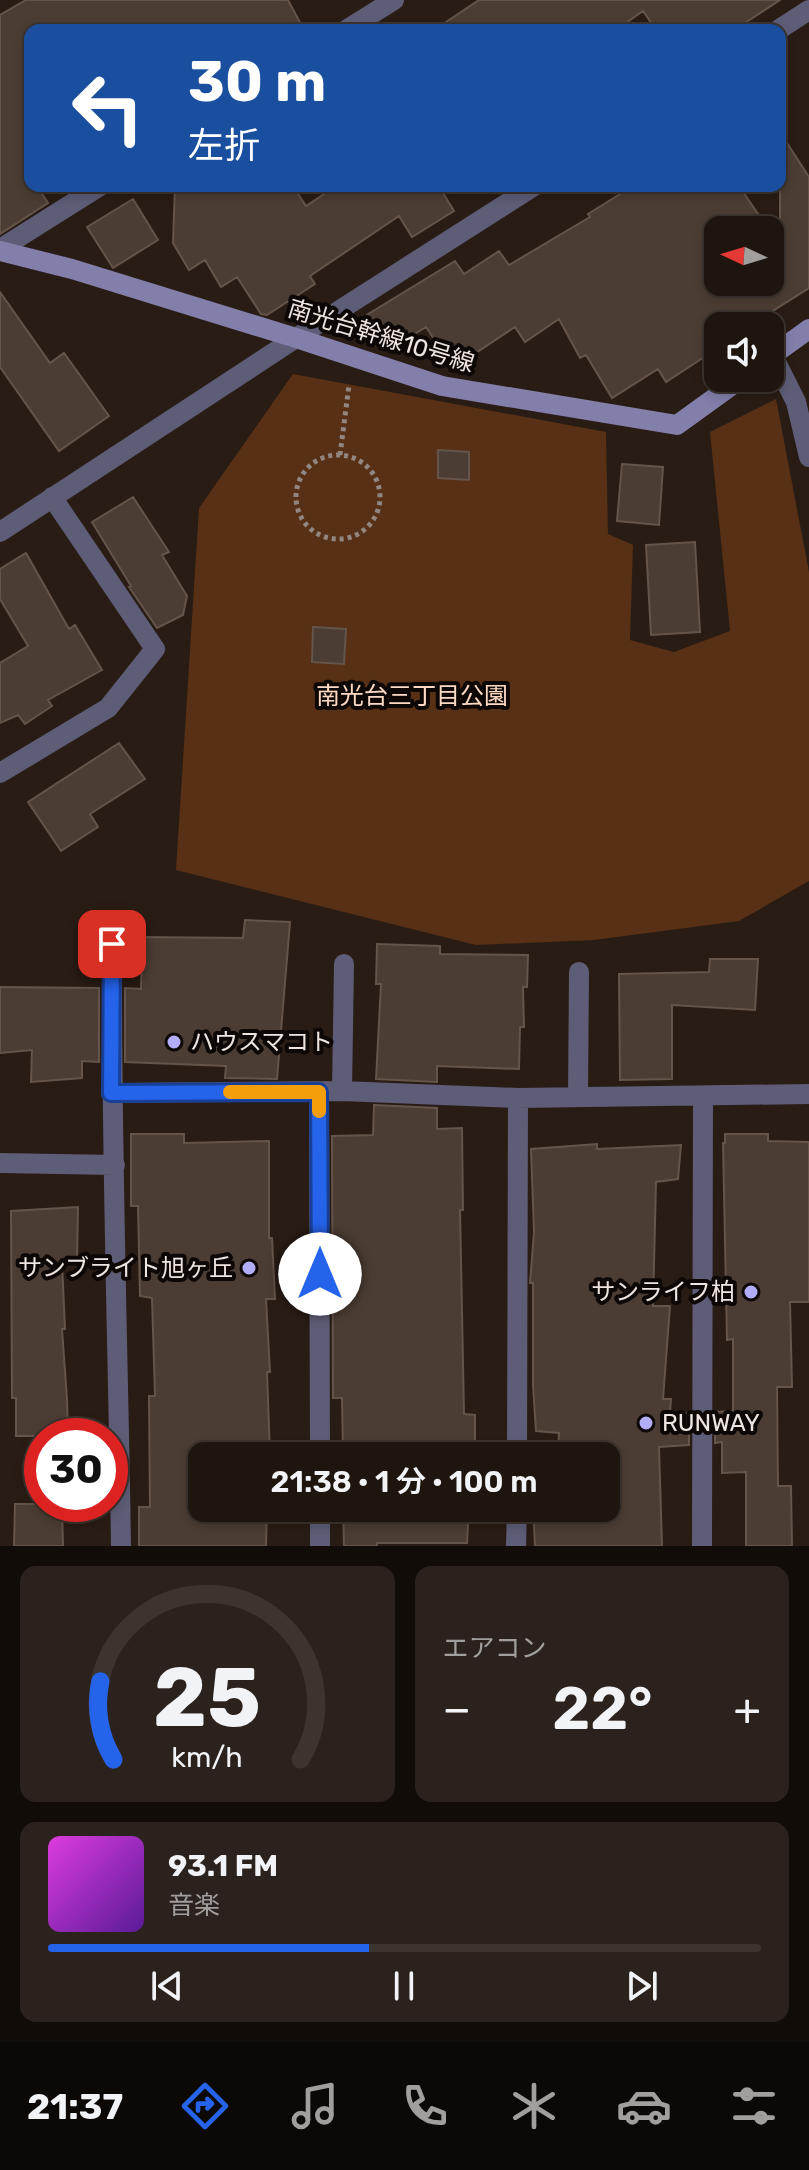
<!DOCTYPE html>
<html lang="ja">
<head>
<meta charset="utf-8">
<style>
  :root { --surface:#1f150f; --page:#2c221d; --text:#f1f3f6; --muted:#a19f9e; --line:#3c342f; --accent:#2563eb }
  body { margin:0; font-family:Rubik,"Noto Sans JP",sans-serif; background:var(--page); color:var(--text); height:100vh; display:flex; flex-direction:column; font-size:30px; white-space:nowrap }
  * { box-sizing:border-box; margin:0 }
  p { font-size:26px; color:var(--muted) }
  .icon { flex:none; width:44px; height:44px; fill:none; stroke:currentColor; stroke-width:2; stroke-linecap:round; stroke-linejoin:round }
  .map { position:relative; height:1546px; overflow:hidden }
  .sheet { display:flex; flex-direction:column; gap:20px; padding:20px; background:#110c08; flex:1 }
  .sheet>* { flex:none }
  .guide { position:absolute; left:24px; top:24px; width:762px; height:168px; border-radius:16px; box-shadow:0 4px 12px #0003,0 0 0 2px var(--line); background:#1a4fa0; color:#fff; overflow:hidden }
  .needle { width:52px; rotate:274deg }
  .tools { position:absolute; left:704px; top:216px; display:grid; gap:16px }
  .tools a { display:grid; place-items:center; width:80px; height:80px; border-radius:16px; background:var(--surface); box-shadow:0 4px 12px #0003,0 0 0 2px var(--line); font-size:40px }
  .speed { position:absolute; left:24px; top:1418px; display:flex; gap:16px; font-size:40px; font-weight:700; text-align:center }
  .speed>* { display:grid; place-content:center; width:104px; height:104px; border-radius:50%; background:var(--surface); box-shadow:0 4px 12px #0003,0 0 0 2px var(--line); line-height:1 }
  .speed .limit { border:12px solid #d22; background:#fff; color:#111 }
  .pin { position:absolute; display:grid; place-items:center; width:68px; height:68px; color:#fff; margin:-34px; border-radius:16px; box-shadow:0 4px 12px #0006 }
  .me { position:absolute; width:88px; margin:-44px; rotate:0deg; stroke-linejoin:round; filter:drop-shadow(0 0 6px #0008) }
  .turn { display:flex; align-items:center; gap:28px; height:168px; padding:0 32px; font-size:36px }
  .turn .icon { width:104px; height:104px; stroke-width:2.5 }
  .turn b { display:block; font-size:56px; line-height:68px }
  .big { font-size:60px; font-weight:600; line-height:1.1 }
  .sheet .tile { flex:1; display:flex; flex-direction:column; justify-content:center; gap:12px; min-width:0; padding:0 28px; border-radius:16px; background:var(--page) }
  .sheet .dial { align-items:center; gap:0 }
  .dial svg { height:208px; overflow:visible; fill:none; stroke:var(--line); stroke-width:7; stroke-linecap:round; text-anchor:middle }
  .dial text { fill:var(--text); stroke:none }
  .song { display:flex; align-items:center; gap:24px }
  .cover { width:96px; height:96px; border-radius:12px; background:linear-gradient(135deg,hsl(300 70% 55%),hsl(270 70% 35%)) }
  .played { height:8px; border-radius:4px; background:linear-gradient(90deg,var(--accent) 45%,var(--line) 45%) }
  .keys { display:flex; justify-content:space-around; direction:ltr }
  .heat { display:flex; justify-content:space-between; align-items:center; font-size:44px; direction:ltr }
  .sheet .tiles { flex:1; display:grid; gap:20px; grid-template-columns:1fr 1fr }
  .tile:last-child { grid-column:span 2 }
  .trip { position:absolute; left:188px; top:1442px; width:432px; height:80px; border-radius:16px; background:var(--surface); box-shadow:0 4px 12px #0003,0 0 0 2px var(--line); font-weight:600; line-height:80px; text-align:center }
  .dock { display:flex; height:128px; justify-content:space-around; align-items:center; background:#0c0806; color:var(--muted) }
  .dock .icon { width:56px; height:56px }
  .dock .selected { color:var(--accent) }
  .dock b { font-size:36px; color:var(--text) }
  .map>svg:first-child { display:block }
  .green { fill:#573015 }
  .building { fill:#4b3d33; stroke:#64544a; stroke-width:2 }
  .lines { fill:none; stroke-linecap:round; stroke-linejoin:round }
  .path { stroke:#928680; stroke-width:5; stroke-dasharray:4 4; stroke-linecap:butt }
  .lane { stroke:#5e5d78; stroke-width:20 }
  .street { stroke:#5e5d78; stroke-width:20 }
  .secondary { stroke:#827fab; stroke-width:20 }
  .route-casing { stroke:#184099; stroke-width:20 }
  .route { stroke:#2563eb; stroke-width:14 }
  .slow { stroke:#f59e0b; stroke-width:14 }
  .poi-dot { fill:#b3adf9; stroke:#0d0805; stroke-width:3 }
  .labels { text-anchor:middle; stroke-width:8; stroke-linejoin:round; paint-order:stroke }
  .street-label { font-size:24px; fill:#efe5e0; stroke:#0d0805 }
  .park-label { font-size:24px; fill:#fdd9c3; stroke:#0d0805 }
  .poi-label { font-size:24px; fill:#efe5e0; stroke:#0d0805; text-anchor:start }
</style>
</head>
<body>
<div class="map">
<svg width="809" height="1546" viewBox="0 0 809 1546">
  <rect width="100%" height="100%" fill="#291c14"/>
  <!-- green -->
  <path class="green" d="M293 374 606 432 608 534 633 545 630 640 674 652 730 631 710 432 776 399 809 572V881L739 921 594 940 476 945 176 870 199 508Z"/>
  <!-- building -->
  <path class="building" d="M26 0H288L304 30H30V186H37L48 203 0 234V15Z
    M479 0H780L734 30H656L643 11 616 30H434Z
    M780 132 809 177V288L749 326H718V348L666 382 658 369 612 398 586 355 580 358 559 319 525 342 515 327 453 368 426 327 398 344 393 335 376 345 360 319 455 261 464 274 499 251 509 265 590 217 588 214 633 186H739L769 230H718V282H770V232L780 247Z
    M175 186H293L306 206 336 186H444L440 188 454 211 412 237 399 216 310 276 315 284 267 315 261 314 237 277 221 287 205 260 189 270 173 243Z
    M133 199 158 240 113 268 87 227Z
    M0 292 50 363 64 353 109 416 59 451 0 367Z
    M438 450 469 452V480L438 478Z
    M622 464 663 467 659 525 617 521Z
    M133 497 169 552 162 555 187 596 183 615 157 628 129 587 131 586 92 522Z
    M695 542 700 632 651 635 646 545Z
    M26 553 69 629 75 625 102 670 48 700 52 706 25 724 18 715 0 723V663L28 646 0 599V569Z
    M313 627 346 629 344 664 312 662Z
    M119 743 145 779 90 814 98 827 61 851 28 802Z
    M245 920 290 922 277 1079 225 1078 226 1066 125 1062V988L141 989 142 937 243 938Z
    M377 944 440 946V954L528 955 527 987H523L524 1027H520L519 1069 437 1066V1082L376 1079 381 984H376Z
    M710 959H758L755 1010 672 1005V1079L620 1080 619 974 709 972Z
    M0 987 99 988V1062L82 1061V1078L31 1082 32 1050 0 1053Z
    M374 1105 437 1108V1129L462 1128 463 1210H460L464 1414 475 1415V1456H343L342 1398H333L332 1136 373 1135Z
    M131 1134H184V1143L269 1141V1238H272L275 1299H266L270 1372H267L270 1456H202V1508H267L266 1546H139V1507H150L149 1396H155L152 1298 140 1296 138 1206H131Z
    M725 1134H768V1141L809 1142V1302H790L792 1387H777L778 1486H791L792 1546H746V1472L722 1473V1442L715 1443V1412L733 1411V1339L727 1340 723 1143H725Z
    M597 1144V1149L681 1145 678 1179 656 1182 653 1306H670L663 1399H671L670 1414 689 1413V1445L659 1447 662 1546H535L533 1508H606V1456H558L559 1433 536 1431 533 1385V1283H530L534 1232 531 1149Z
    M78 1207 77 1262H62L65 1329H62L67 1399 68 1436H16V1398H12L11 1211Z
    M15 1504H62L63 1546H14Z
    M343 1508H469L467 1543H377V1546H344Z"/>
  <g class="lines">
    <!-- path -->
    <path class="path" d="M340 455 349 385
      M296 497a42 42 0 1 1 84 0a42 42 0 1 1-84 0Z"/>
    <!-- lane -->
    <path class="lane" d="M773 356 796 402 809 457"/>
    <!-- street -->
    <path class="street" d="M346 30 394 0
      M778 30 809 10
      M0 249 100 186
      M0 532 296 338 534 186
      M0 773 108 708 155 649 52 497
      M112 944C111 1144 118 1345 121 1546
      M342 1091 344 964
      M319 1092 320 1456
      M111 1093 342 1091 518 1098 809 1094
      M578 1097 579 972
      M0 1163 115 1165
      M517 1456 518 1098
      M320 1508V1546
      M516 1546 517 1508
      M702 1546 703 1096"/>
    <!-- secondary -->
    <path class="secondary" d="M0 251 72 269 296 338 442 386 677 425 742 378
      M770 357 809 329"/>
  </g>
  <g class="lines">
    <!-- route casing -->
    <g class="route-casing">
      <path id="route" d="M112 944 111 1093 319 1092 320 1274"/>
    </g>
    <!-- route -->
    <use href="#route" class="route"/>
    <!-- slow -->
    <path class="slow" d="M230 1092H319V1111"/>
  </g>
  <!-- markers -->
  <g class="poi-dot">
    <circle cx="174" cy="1042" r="8"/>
    <circle cx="249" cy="1268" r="8"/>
    <circle cx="751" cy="1292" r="8"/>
    <circle cx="646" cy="1423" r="8"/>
  </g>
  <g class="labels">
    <!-- street labels -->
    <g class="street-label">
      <text transform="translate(381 336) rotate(17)" y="8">南光台幹線10号線</text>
    </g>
    <!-- park labels -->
    <g class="park-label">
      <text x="412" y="704">南光台三丁目公園</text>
    </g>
    <!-- poi labels -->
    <g class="poi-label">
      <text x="190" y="1050">ハウスマコト</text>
      <text x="233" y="1276" text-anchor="end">サンブライト旭ヶ丘</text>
      <text x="735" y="1300" text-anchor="end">サンライフ柏</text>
      <text x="662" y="1431">RUNWAY</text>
    </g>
  </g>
</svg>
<div class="tools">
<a><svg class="needle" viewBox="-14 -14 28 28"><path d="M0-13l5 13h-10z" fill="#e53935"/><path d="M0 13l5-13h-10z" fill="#a19f9e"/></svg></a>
<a><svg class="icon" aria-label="sound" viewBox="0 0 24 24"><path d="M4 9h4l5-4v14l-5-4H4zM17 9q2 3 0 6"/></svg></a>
</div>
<div class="speed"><div class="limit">30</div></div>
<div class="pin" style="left:112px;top:944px;background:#d93025"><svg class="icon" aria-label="arrive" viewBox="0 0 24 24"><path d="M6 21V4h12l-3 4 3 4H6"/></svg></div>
<svg class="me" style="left:320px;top:1274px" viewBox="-20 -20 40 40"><circle r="19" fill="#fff"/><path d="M0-13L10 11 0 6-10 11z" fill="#2563eb"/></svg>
<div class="trip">21:38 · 1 分 · 100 m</div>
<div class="guide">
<div class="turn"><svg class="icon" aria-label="left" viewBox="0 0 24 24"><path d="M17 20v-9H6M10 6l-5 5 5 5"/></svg><div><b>30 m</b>左折</div></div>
</div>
</div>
<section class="sheet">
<div class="tiles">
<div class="tile dial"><svg viewBox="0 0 100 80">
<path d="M14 69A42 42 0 1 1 86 69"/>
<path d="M14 69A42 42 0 0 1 9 39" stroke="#2563eb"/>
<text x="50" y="56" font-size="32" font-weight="700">25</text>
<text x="50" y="72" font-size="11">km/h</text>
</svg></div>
<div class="tile"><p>エアコン</p>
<div class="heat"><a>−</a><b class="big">22°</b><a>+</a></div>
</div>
<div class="tile">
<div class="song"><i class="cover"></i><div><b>93.1 FM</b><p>音楽</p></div></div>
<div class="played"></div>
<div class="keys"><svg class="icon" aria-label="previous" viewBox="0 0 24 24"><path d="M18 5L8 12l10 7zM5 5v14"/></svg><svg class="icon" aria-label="pause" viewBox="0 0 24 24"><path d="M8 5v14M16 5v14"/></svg><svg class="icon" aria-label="next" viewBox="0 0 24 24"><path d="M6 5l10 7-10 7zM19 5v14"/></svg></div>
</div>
</div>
</section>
<nav class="dock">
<b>21:37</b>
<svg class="icon selected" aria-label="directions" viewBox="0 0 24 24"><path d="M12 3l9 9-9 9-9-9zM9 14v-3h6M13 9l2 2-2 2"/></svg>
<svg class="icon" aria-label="music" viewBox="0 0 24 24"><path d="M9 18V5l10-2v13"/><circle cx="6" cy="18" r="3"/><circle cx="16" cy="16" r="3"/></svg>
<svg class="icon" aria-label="phone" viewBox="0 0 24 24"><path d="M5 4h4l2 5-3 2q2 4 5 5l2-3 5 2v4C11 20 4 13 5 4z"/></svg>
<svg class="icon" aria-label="climate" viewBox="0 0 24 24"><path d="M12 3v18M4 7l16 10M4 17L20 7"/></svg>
<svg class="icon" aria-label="car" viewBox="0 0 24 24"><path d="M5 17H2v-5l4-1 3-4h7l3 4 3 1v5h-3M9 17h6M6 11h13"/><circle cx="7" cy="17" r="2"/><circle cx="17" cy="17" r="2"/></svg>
<svg class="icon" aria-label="filters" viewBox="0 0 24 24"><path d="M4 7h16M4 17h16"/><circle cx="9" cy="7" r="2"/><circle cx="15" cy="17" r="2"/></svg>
</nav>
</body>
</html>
